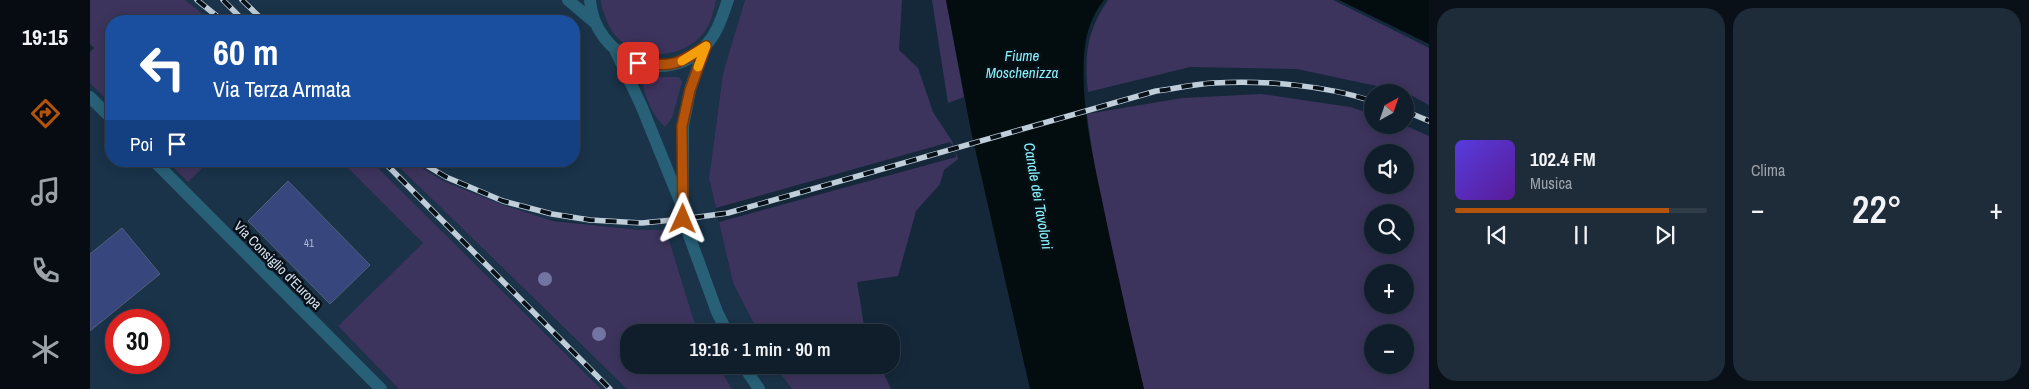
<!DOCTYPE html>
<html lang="it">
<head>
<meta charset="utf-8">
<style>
  :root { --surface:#101e2c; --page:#1e2b38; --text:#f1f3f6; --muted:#9ca2a9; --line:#303c48; --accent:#b45309 }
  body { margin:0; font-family:"Archivo Narrow",sans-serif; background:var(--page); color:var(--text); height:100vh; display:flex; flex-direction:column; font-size:19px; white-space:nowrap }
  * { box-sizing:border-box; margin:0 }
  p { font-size:16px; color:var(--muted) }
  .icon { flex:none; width:28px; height:28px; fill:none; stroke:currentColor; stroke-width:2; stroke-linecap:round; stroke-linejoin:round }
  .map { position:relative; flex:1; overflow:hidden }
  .drawer { display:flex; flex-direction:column; gap:8px; padding:8px; background:#091018; width:600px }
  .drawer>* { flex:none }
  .top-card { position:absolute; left:15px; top:15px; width:475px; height:152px; border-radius:20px; box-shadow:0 2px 12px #0003,0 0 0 1px var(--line); background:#1a4fa0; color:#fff; overflow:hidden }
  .needle { width:32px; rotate:40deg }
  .controls { position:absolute; left:1274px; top:84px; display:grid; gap:10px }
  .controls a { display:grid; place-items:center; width:50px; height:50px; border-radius:50%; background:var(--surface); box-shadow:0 2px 12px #0003,0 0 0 1px var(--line); font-size:25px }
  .speed { position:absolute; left:15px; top:309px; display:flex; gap:10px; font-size:25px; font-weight:700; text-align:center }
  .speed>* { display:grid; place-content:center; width:65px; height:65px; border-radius:50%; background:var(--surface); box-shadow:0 2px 12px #0003,0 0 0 1px var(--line); line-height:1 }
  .speed .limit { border:8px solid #d22; background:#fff; color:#111 }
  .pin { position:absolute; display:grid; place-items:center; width:42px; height:42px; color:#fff; margin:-21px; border-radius:10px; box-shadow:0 2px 8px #0006 }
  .me { position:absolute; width:55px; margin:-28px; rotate:1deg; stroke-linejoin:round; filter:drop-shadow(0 0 4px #0008) }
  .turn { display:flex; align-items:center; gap:18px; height:105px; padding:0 25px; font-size:22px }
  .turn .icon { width:65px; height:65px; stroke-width:2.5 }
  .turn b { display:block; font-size:35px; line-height:42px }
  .then { display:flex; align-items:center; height:48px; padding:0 25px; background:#0003; gap:10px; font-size:19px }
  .big { font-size:38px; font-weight:600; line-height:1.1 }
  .drawer .widget { flex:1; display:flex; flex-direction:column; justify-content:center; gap:8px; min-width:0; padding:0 18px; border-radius:20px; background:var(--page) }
  .song { display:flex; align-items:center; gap:15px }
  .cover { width:60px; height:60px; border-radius:8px; background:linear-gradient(135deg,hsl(250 70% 55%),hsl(270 70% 35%)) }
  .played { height:5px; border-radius:2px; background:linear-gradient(90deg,var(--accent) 85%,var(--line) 85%) }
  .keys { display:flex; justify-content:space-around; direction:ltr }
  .heat { display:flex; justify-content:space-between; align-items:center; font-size:28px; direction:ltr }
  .drawer .tiles { flex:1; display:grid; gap:8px; grid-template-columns:repeat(2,1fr) }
  .trip { position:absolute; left:530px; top:324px; width:280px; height:50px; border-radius:20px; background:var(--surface); box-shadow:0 2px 12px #0003,0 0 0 1px var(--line); font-weight:600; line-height:50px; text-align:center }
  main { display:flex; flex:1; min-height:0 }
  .menu { display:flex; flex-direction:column; width:90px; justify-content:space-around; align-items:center; background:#060c12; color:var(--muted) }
  .menu .icon { width:35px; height:35px }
  .menu .active { color:var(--accent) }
  .menu b { font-size:22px; color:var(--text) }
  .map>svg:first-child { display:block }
  .built { fill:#1a3349; fill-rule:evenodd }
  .green { fill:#3d345d; fill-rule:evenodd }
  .water { fill:#030d0f }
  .building { fill:#37467c; stroke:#565f79 }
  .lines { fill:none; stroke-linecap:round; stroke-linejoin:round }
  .street { stroke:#286177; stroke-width:12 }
  .rail-casing { stroke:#c0ceda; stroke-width:5.5 }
  .rail { stroke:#081018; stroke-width:4; stroke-dasharray:11; stroke-linecap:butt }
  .tree { fill:#7274a2 }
  .route-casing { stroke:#753606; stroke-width:12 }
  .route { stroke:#b45309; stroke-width:9 }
  .slow { stroke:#f59e0b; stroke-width:9 }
  .labels { text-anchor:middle; stroke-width:5; stroke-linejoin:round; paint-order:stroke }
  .number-label { font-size:11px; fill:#aebbd2 }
  .street-label { font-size:14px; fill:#d5e2ee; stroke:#081018 }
  .water-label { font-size:15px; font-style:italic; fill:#8af2fc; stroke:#081018 }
</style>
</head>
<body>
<main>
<nav class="menu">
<b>19:15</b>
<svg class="icon active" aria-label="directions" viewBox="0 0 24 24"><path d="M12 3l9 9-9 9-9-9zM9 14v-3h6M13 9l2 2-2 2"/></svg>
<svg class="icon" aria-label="music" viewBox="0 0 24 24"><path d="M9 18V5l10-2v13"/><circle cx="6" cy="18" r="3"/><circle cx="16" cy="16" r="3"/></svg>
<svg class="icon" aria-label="phone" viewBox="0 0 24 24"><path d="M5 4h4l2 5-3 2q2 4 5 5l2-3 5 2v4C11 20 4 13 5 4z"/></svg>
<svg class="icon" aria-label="climate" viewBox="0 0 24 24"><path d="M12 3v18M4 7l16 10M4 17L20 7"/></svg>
</nav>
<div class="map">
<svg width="1339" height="389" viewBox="0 0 1339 389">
  <rect width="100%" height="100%" fill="#15283a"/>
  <!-- built -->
  <path class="built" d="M95 0H655L633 73 619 179 643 283 668 332H610L604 321 576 230H550L458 219 413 205 353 181 322 161H484V21H122Z
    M0 83 21 104V161H77L98 182 120 161H251L334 243 248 326 309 389H0ZM26 320H69V362H26Z
    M281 161H303L537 389H511Z
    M628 365H684L702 389H642Z"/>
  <!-- green -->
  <path class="green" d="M0 0H95L122 21H21V104L0 83V52L4 48 0 44Z
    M511 0H626C623 14 620 28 609 38 581 65 529 57 516 19 514 12 511 7 511 0Z
    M655 0H812L809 50 828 68 843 112 862 141 868 159 854 170 850 184 826 211 808 276 767 282 775 332H668L643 283 629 222 866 157 865 149 860 142 626 208 619 179 633 73Z
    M842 0H856L874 97 858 103Z
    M1018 0H1243L1339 48V105L1315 92 1207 69 1100 67 998 92C994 55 997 31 1018 0Z
    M559 77H589L592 82 582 118 575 127C562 115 555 97 552 81Z
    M1171 94 1260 107 1282 114V125H1314L1339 136V389H1054C1032 299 1009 207 997 114L1092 98ZM1282 152H1315V185H1282ZM1282 212H1315V245H1282ZM1282 272H1315V305H1282ZM1282 332H1315V365H1282Z
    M77 161H120L98 182Z
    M251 161H281L511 389H309L248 326 333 243Z
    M303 161H322L353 181 413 205 463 221 550 230H576L604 321 610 332H539V365H628L642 389H537Z
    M684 365H790L801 389H702Z"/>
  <!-- water -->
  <path class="water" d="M856 0H1014C1001 16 995 36 994 56 991 104 1002 153 1012 200 1025 263 1039 326 1054 389H940L881 131Z
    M1249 0H1339V44Z"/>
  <!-- building -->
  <path class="building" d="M198 181 280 265 240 304 158 221Z
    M32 228 70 274 0 331V254Z"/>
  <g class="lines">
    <!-- street -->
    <path class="street" d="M478 0 504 22
      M500 0C504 57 575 90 616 45 628 32 632 16 638 0
      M615 46 600 90 593 126V219L627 312 637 332
      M526 52 551 105 590 201
      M0 97 21 118
      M64 161 291 389
      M653 365 669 389"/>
    <!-- rail casing -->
    <g class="rail-casing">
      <path id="rail" d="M107 0 133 21
        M133 0 154 21
        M152 0 174 21
        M1315 111 1339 121
        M293 161 520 389
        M329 161 356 177 413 201 462 214 500 220 552 223 593 219 638 213 1066 91C1084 89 1104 84 1123 83 1173 80 1234 85 1282 101"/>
    </g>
    <!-- rail -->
    <use href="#rail" class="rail"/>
  </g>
  <!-- trees -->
  <g class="tree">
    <circle cx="455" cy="279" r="7"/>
    <circle cx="509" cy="334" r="7"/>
  </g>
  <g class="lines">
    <!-- route casing -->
    <g class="route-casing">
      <path id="route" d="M548 63C581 67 588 65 616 46L600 90 592 126 593 219"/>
    </g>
    <!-- route -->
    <use href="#route" class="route"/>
    <!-- slow -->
    <path class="slow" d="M592 61 616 46 608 67"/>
  </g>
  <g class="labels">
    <!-- number labels -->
    <g class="number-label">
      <text x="219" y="247">41</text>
    </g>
    <!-- street labels -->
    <g class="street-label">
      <text transform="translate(188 265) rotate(45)" y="5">Via Consiglio d'Europa</text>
    </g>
    <!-- water labels -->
    <g class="water-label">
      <text x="932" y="61">Fiume<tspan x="932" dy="17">Moschenizza</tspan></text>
      <text transform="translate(948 196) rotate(80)" y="5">Canale dei Tavoloni</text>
    </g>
  </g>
</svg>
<div class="controls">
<a><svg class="needle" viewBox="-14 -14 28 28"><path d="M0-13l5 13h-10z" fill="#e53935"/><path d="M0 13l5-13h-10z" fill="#9ca2a9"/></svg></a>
<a><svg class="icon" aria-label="sound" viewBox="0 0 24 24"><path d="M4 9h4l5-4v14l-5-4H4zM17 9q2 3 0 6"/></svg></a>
<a><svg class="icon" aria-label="search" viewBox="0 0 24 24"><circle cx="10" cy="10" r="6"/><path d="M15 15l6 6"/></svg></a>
<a>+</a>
<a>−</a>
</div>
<div class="speed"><div class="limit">30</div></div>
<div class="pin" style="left:548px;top:63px;background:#d93025"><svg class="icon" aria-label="arrive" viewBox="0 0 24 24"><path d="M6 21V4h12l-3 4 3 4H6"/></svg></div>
<svg class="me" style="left:593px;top:219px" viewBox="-20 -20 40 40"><path d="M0-17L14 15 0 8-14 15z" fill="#b45309" stroke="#fff" stroke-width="4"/></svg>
<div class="trip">19:16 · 1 min · 90 m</div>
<div class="top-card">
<div class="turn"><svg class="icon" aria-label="left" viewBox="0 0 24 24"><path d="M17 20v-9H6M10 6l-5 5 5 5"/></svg><div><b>60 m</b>Via Terza Armata</div></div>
<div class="then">Poi<svg class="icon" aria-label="arrive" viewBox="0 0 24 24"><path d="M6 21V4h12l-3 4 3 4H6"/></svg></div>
</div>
</div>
<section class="drawer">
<div class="tiles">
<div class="widget">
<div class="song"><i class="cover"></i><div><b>102.4 FM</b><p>Musica</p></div></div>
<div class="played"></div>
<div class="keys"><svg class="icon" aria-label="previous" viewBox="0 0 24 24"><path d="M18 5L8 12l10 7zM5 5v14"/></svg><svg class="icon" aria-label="pause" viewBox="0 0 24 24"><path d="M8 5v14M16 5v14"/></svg><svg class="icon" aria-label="next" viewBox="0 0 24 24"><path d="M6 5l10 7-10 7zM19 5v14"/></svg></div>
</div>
<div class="widget"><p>Clima</p>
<div class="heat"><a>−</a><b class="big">22°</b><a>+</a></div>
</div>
</div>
</section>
</main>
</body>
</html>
